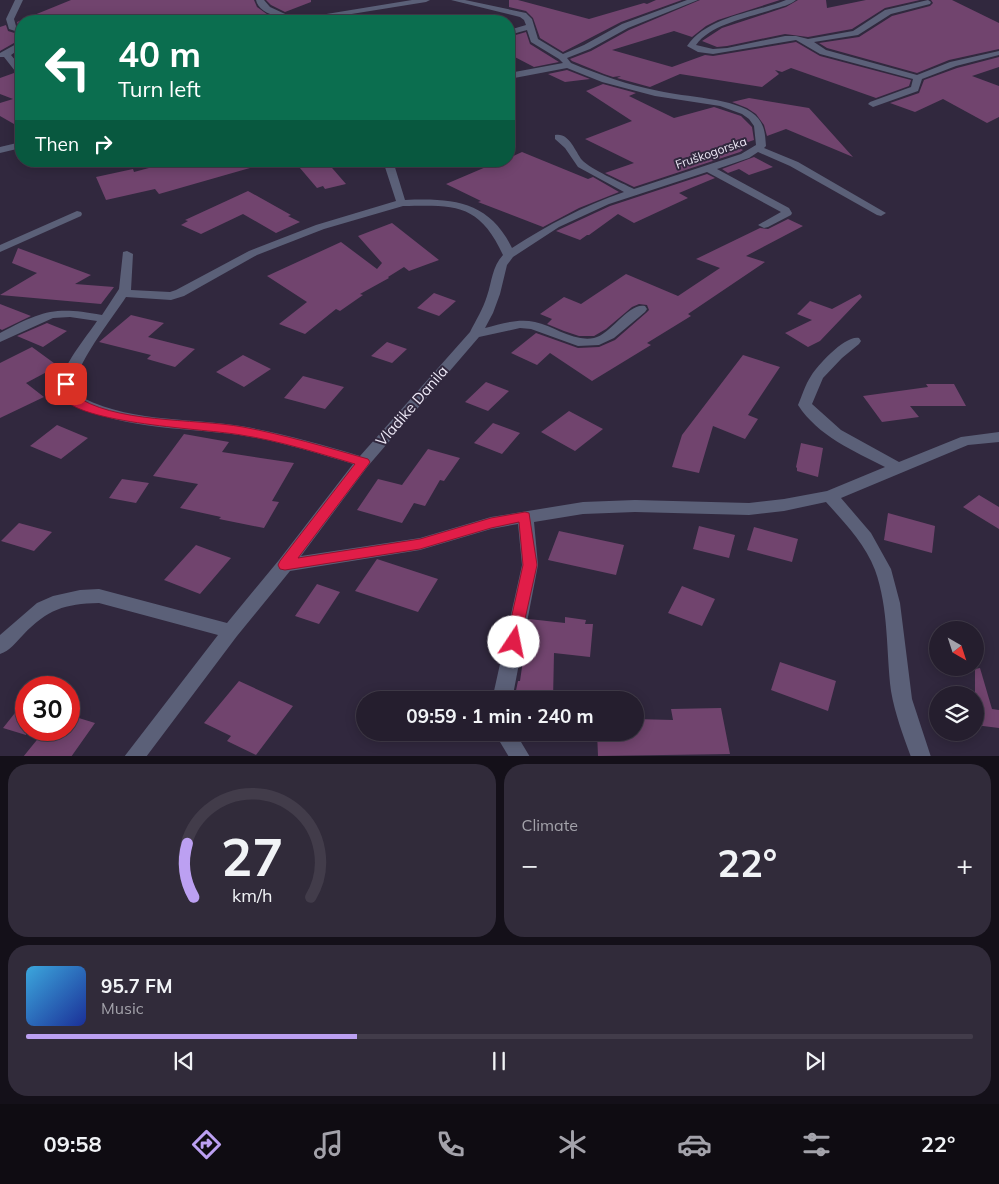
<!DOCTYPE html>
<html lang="en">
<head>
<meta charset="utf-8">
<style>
  :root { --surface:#251e2e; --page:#312b3a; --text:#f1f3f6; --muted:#a3a2aa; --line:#423c4a; --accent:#bca0f2 }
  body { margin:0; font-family:Mulish,sans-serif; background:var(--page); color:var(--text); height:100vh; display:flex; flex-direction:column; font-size:19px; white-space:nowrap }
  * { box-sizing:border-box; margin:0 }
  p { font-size:16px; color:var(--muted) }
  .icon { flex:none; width:28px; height:28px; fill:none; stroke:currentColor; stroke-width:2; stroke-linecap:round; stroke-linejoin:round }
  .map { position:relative; height:756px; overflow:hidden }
  .panel { display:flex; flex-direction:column; gap:8px; padding:8px; background:#141019; flex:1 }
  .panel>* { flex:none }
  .guide { position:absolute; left:15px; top:15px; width:500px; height:152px; border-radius:20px; box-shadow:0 2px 12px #0003,0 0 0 1px var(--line); background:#0b6e4f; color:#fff; overflow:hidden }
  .needle { width:32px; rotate:141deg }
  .tools { position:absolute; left:929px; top:621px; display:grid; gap:10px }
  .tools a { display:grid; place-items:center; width:55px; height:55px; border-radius:50%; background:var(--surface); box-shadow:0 2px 12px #0003,0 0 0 1px var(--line); font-size:25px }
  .speed { position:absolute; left:15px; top:676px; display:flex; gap:10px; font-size:25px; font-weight:700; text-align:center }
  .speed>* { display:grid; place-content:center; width:65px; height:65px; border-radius:50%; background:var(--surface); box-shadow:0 2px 12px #0003,0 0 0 1px var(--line); line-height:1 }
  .speed .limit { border:8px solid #d22; background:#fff; color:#111 }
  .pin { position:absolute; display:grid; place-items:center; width:42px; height:42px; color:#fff; margin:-21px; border-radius:10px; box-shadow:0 2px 8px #0006 }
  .me { position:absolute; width:55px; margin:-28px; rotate:11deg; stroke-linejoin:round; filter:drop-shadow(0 0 4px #0008) }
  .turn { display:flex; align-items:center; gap:18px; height:105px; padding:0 20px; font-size:22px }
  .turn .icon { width:65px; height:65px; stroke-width:2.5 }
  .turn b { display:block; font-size:35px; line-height:42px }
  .then { display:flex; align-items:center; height:48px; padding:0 20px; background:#0003; gap:10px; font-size:19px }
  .big { font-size:38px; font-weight:700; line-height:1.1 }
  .panel .widget { flex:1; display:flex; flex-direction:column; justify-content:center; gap:8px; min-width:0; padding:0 18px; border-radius:20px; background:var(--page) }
  .panel .dial { align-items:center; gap:0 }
  .dial svg { height:130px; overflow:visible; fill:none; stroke:var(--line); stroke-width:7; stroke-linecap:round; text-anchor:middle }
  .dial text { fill:var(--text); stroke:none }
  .song { display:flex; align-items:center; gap:15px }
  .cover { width:60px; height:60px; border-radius:8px; background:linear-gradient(135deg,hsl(200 70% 55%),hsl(230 70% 35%)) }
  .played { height:5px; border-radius:2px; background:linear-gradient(90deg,var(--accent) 35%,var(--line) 35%) }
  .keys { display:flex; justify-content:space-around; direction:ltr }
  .heat { display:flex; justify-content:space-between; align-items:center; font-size:28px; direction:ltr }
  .panel .tiles { flex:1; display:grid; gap:8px; grid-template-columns:1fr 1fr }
  .widget:last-child { grid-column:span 2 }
  .trip { position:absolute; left:356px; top:691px; width:288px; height:50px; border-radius:25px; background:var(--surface); box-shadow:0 2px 12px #0003,0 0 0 1px var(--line); font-weight:700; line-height:50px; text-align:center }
  .tabs { display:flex; height:80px; justify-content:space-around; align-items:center; background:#0f0c12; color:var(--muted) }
  .tabs .icon { width:35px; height:35px }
  .tabs .active { color:var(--accent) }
  .tabs b { font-size:22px; color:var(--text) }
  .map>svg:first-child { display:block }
  .building { fill:#71446e }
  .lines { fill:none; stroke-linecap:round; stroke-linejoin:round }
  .minor { fill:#5b6078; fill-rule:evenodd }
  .route { fill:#e11d48; stroke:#92132f }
  .labels { text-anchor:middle; stroke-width:4; stroke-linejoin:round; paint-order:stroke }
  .far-street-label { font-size:12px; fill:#eee9f7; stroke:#31283e }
  .street-label { font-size:15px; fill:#eee9f7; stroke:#31283e }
</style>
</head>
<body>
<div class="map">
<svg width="999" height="757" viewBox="0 0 999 757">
  <rect width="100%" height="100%" fill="#31283e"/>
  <!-- building -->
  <path class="building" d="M71 0H254L257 7 271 17 259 21H62L52 19 49 21H21V26L18 25 17 22Z
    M266 0H311V2L285 12 271 5Z
    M509 0H518L589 19 644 3 647 4 656 0H682L621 22 563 52 540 38 533 18 526 11 509 7Z
    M700 0H780L718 20 706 26 692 37 674 31 612 50 672 67 705 55 713 56 796 42 820 56 911 80 909 86 876 98 791 68 782 72 775 70 779 74 762 87 680 74 650 87 617 78 621 76 613 77 604 74 572 61 570 59 591 51 629 30Z
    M798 0H826L827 8 866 0H920L885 8 852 29 808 37 785 34 727 46 717 47 702 41 722 28 786 7Z
    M931 0H952L999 23V49L949 60 917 73 827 48 819 43 859 37 892 16 930 6 933 3Z
    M6 25 8 31 21 35V39L0 51V27Z
    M526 32 530 44 559 62 534 67 509 54V37Z
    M999 57V67L972 76 999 86V117L987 123 943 99 915 112 890 103 919 93 924 80 957 68Z
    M567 70 590 79 565 82 548 74Z
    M14 73 21 75V128L0 116V103L13 99 0 94V78Z
    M603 84 636 93 629 96 674 118 714 107 741 116 752 127 754 140 736 146 743 150 740 152 634 187 605 173 634 163 585 139 632 121 586 91Z
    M749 98 809 108 853 157 786 129 767 136 764 125 756 114 747 108 732 102Z
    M522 152 588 179 593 177 619 192 579 208 543 227 478 202 481 201 446 184 500 161H509V158Z
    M754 157 773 167 749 175 739 169 728 173 722 169Z
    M175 161H257V166L159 194 155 189 106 200 96 177 133 169 134 172Z
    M294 161H326L346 184 325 189 323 186 317 188Z
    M707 174 715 178 679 193 688 198 634 223 618 214 589 235H587L580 240 556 231 610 206Z
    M248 191 291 215 288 216 300 222 276 233 243 214 201 234 181 225 188 221 185 220Z
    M788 219 803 226 746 256 765 262 688 314 691 316 647 343 651 345 592 381 550 353 537 365 511 353 536 333 578 348 599 347 615 340 646 313 649 310 647 305 639 304 632 307 606 329 594 336H579L564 331 547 324 552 319 540 314 564 297 581 304 626 274 678 296 720 268 696 259 760 228 768 229Z
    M392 223 439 260 409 271 404 267 388 277 389 278 360 294 363 295 340 311 336 309 305 334 279 324 307 302 267 276 341 242 377 269 382 263 358 236Z
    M18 248 91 275 75 284 114 287 101 304 0 295 37 273 12 263Z
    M434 293 456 301 439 316 417 308Z
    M860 294 862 297 820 341 808 347 785 333 812 320 797 314 810 301 832 309Z
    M0 304 31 316 2 330 0 329Z
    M131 315 164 323 148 337 195 349 175 367 147 359 151 355 99 342Z
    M47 323 67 331 43 347 17 336Z
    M387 342 407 349 392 363 371 356Z
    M32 347 58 366 26 383 44 397 0 418V363Z
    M243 355 271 369 244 387 216 372Z
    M743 355 780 367 748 415 758 419 745 439 713 426 699 473 672 467 682 435Z
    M303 376 344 387 325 409 284 398Z
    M486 382 509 391 488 411 465 402Z
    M926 384H954L966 406H910L919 417 882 422 863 396 928 387Z
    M569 411 603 429 575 451 541 432Z
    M493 423 520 433 502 454 474 443Z
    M57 425 88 438 61 459 30 446Z
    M184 434 229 442 222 452 294 463 272 501 279 502 264 528 219 519 221 517 180 508 198 484 153 476Z
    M801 443 823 448 818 477 797 471V468L796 467Z
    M428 449 460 458 444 481 440 480 425 506 414 503 402 523 357 510 378 479 402 485Z
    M122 479 149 483 136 503 109 498Z
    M979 495 999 507V529L963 507Z
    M888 513 935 526 932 553 884 540Z
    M19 523 52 532 34 551 1 541Z
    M699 526 735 535 729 558 693 549Z
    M754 527 798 539 792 562 747 550Z
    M559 531 624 545 616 575 548 560Z
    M196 545 231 558 200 594 164 580Z
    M377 559 438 579 418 612 355 591Z
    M317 584 340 592 319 624 295 616Z
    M682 586 715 599 702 626 668 613Z
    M565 617 586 620 585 624H593L590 657 554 653 553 700H514L518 681H520L529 619 565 623Z
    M780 662 836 681 828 711 771 690Z
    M980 668 992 709 999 710V728L975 725V669Z
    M239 681 293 706 256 755 227 741 231 736 204 723Z
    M26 699V735L3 728Z
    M721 708 730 754 598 756 597 732H635V719L673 720 671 709Z
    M69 715 95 723 71 757H23L45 730H69Z"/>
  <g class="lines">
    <!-- minor -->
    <path class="minor" d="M15 0H23L14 19 16 26 21 28V33L9 29 6 19Z
      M256 0H264L270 7 296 19 412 0H430L426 2 308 21C294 21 259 17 256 0Z
      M451 0H465L526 13 532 19 538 39 563 54 584 45 622 24 687 0H698L628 28 590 49 567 58 571 63C600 75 628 85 659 91 684 97 736 98 755 115 765 124 765 134 766 146L764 148 798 162 886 213 881 216 877 215 790 166 758 152 749 158 717 169 789 208 792 213 791 215 768 227 764 228 758 225 781 212 707 172 609 204 559 227 513 257 507 265 500 294 493 313 485 328C501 324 518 318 535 322 554 326 573 342 594 338 611 334 629 302 645 306L647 309 645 312 614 338 599 345 578 346 531 329 520 328 479 337 368 466 301 556 420 538 491 517 583 502 635 500 749 503 784 499 827 491 885 467C854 451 818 436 798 405 802 396 805 385 811 376 818 365 845 335 859 338L861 341 859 344 842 358 823 378 812 404 841 430 899 462 961 437 999 432V442L968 445 841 498 871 533 891 569 900 603 912 699 931 757H911C903 735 895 714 891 691 886 651 889 609 875 570 865 544 845 523 826 502L784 511 749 515 635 512 583 514 534 522 538 565 512 700H492L522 565 518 524 491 529 420 550 290 571 237 636 146 757H124L218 635 99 603C64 604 48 609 23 635 16 642 10 651 0 654V635L37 603 53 596 80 590 99 589 227 623 279 560 353 464C316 453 278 441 239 435 179 427 116 430 62 398 50 379 86 338 97 321L70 317 53 318 0 342V333C42 311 54 306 102 315L119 289 123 252 127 251 133 254 131 290 170 292 176 290 249 251 316 225 396 201 383 161H393L405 200C453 198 489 201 512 248 548 225 583 206 624 192L578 167 565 148 555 139V135C569 132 575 151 582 160 590 169 622 183 634 189L741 154 756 145 754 126 749 119 742 114 720 106 655 96 602 82 567 68 509 79V73L563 63 559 59 531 42 527 30 509 35V30L526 25 524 20 520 17ZM403 206C455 205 479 203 503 255 492 267 492 281 487 296 483 309 476 320 470 332L360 456C321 444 281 433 241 426 185 417 125 423 74 393 71 369 112 319 126 297L171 300 184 296 257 255 324 229Z
      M786 0H796C790 5 781 7 774 9 749 18 712 23 696 45L713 49 727 48 785 36H796L808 39 853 31 885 10 928 0 931 2 930 4 891 14 858 35 814 42 826 50 917 75 950 62 999 51V55L956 66 922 79 918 91 873 107 868 104 870 102 911 87 913 79 820 54 796 40 713 54 698 52 687 46C708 16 754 13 786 0Z
      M18 43H21V48L11 55 21 67V73L15 71 4 57H0V53Z
      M21 142V148L0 153V147Z
      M77 211 81 212 82 214 81 216 0 252V245Z
      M494 732H515L530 757H509Z"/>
  </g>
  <!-- route -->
  <path class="route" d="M66 381 71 384 73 394C113 424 193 418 243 427 285 435 326 447 368 459L370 462 368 465 298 558 420 539 491 518 525 512 529 513 537 565 519 646 514 648 509 646 506 642 523 565 519 522 491 528 420 549 285 570 280 569 278 565 280 561 355 464C318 453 280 441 241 435 209 429 76 424 62 396 60 393 60 388 60 384Z"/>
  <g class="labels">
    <!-- far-street labels -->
    <g class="far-street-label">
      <text transform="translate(711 153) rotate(-19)" y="4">Fruškogorska</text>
    </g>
    <!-- street labels -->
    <g class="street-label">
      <text transform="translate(412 406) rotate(-49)" y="5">Vladike Danila</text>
    </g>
  </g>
</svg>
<div class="tools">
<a><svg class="needle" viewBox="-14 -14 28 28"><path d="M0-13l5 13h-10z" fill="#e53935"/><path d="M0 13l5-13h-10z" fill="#a3a2aa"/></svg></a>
<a><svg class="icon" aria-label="layers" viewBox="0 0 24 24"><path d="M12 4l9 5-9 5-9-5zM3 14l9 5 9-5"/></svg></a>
</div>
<div class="speed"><div class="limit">30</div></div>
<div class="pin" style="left:66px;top:384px;background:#d93025"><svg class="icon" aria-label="arrive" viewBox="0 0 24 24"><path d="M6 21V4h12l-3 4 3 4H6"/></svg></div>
<svg class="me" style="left:514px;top:642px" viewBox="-20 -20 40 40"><circle r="19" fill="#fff"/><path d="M0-13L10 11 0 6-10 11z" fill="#e11d48"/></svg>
<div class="trip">09:59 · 1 min · 240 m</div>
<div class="guide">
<div class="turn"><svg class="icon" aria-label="left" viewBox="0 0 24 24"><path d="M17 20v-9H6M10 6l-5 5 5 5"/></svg><div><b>40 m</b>Turn left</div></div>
<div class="then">Then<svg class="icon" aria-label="right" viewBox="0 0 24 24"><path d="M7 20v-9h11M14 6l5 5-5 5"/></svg></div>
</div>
</div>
<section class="panel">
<div class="tiles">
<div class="widget dial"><svg viewBox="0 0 100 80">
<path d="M14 69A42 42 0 1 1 86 69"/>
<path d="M14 69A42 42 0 0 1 10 36" stroke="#bca0f2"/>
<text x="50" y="56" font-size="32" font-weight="700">27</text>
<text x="50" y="72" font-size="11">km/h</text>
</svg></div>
<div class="widget"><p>Climate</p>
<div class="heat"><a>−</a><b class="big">22°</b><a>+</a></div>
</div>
<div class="widget">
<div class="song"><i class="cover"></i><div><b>95.7 FM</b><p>Music</p></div></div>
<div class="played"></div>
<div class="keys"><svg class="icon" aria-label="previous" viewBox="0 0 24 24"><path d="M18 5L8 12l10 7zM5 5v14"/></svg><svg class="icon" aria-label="pause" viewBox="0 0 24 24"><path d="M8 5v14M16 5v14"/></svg><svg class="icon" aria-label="next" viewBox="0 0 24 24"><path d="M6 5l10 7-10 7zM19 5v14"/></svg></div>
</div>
</div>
</section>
<nav class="tabs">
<b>09:58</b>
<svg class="icon active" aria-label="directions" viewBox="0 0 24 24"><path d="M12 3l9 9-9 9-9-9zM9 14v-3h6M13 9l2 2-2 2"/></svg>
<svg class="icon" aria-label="music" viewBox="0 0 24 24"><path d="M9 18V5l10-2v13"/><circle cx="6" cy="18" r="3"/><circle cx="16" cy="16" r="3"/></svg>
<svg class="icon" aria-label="phone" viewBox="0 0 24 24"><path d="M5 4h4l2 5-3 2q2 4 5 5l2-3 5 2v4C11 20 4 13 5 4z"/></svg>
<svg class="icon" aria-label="climate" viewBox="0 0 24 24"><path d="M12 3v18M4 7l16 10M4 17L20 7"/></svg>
<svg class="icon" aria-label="car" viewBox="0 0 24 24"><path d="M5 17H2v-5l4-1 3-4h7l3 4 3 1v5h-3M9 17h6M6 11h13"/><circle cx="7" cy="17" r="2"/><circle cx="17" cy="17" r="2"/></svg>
<svg class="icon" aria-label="filters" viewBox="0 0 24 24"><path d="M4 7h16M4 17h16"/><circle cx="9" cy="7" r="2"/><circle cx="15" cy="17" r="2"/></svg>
<b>22°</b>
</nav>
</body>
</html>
